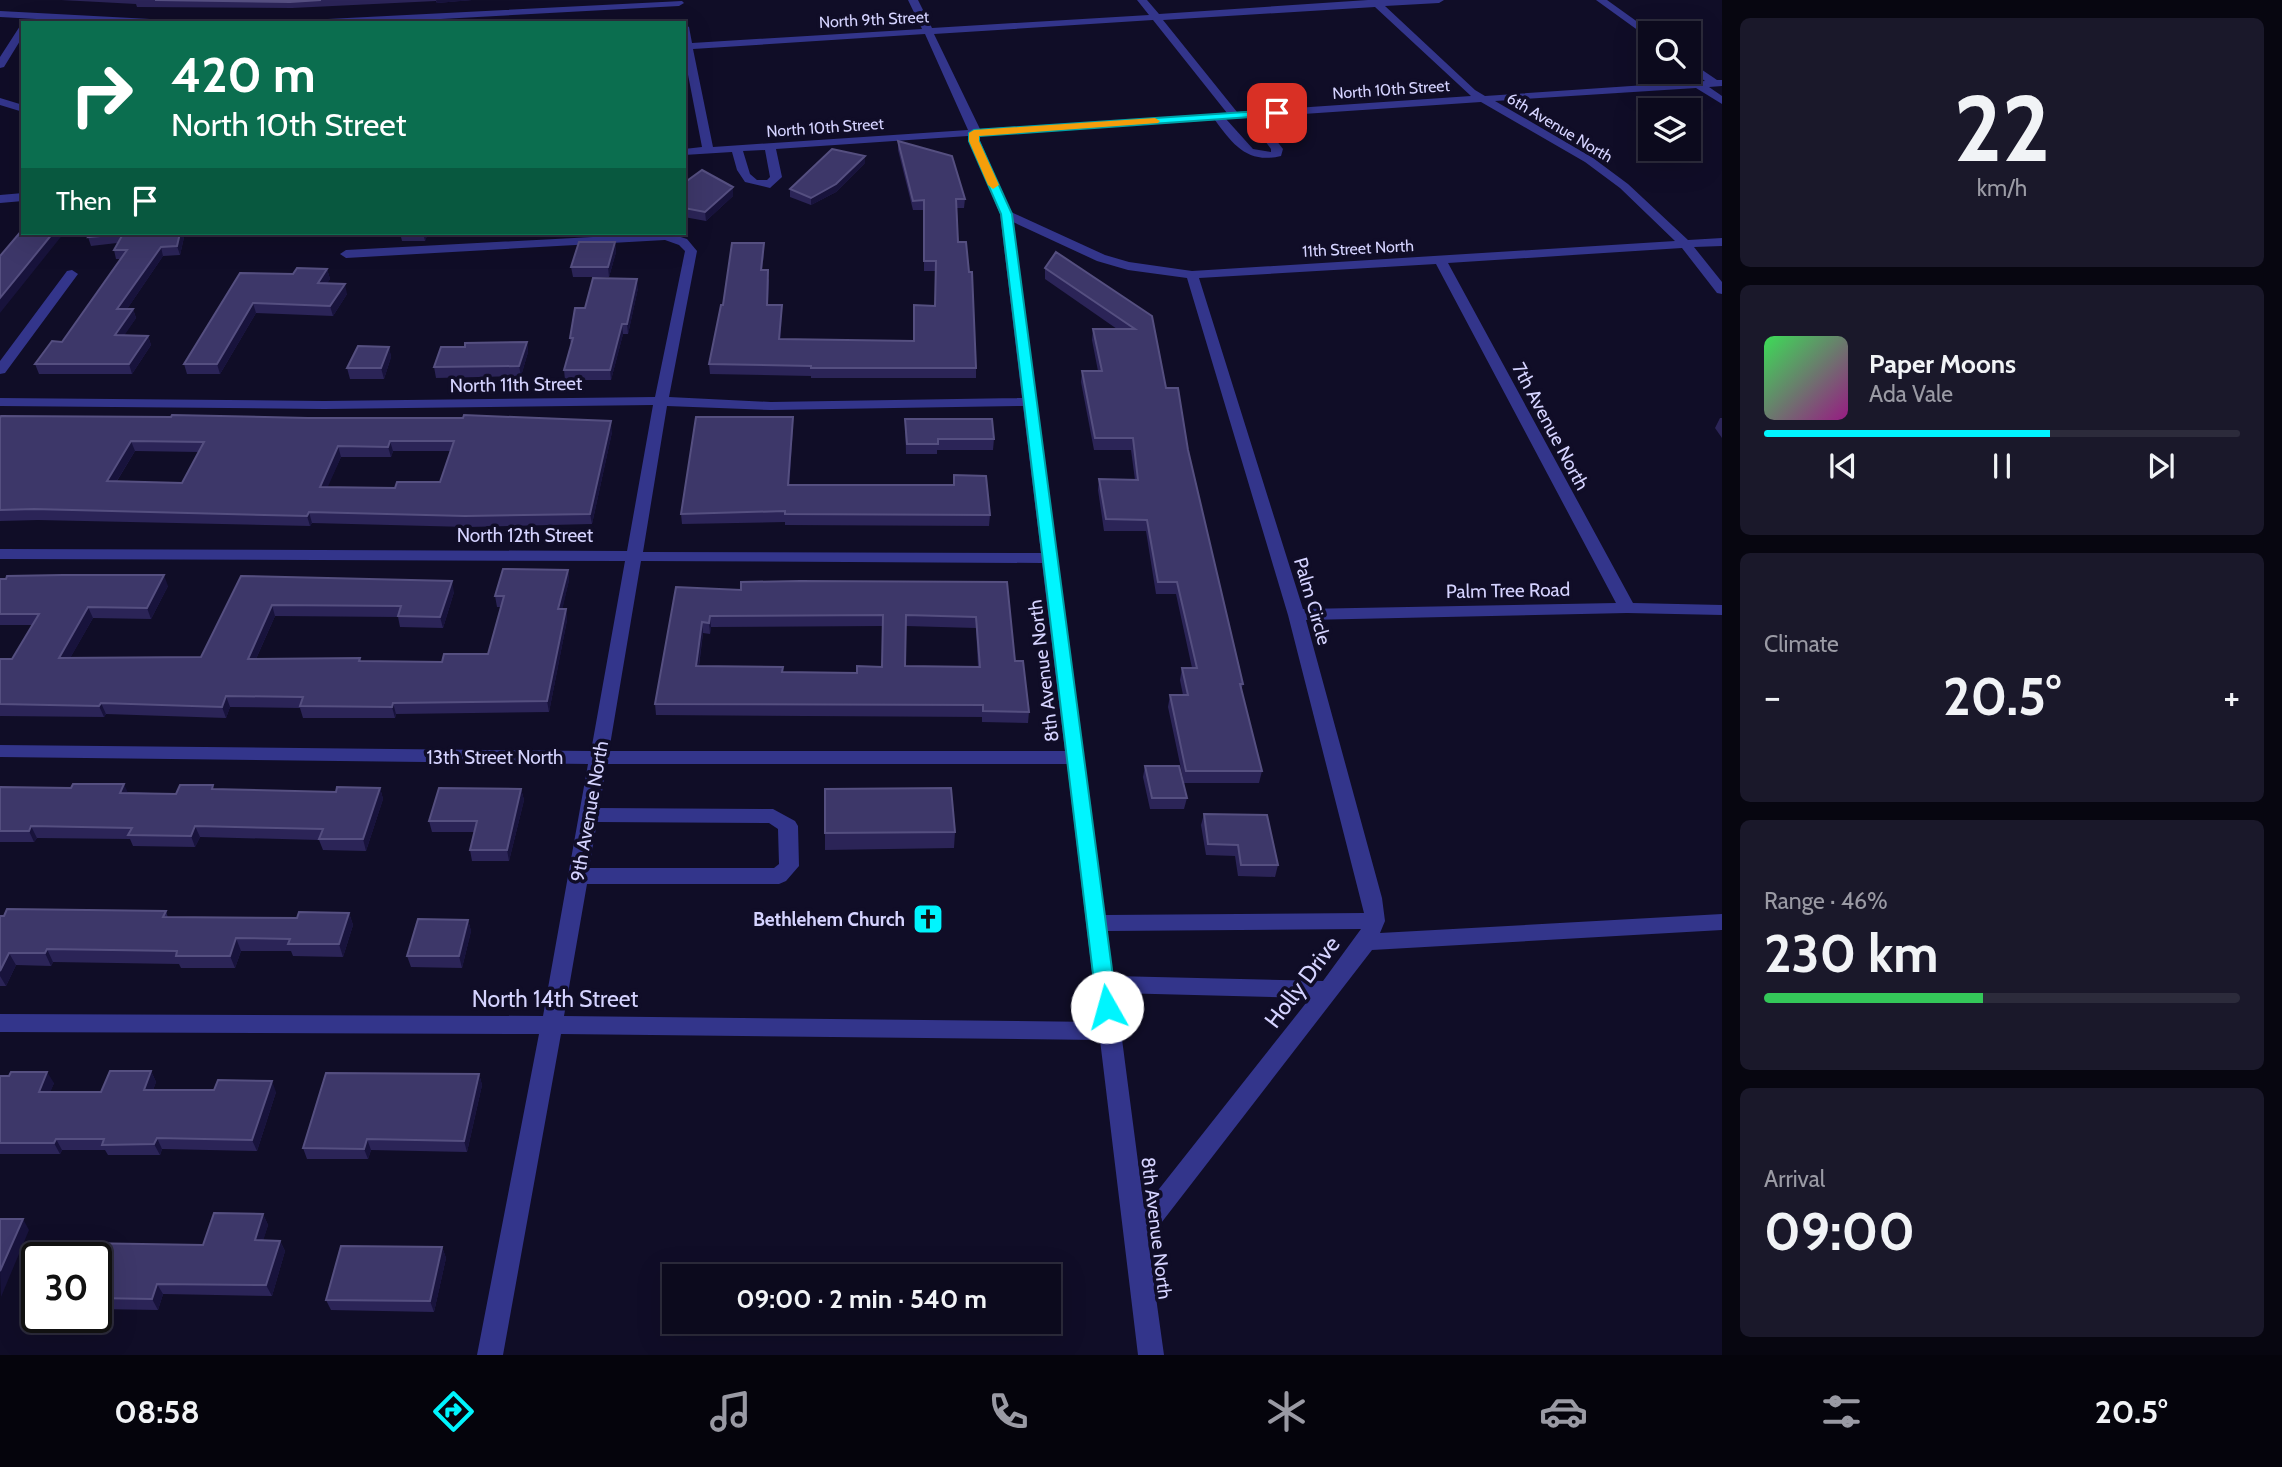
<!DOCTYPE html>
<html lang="en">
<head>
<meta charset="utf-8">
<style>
  :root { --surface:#0c0a1d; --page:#1a182a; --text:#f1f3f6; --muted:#9a9aa4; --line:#2c2b3b; --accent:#00f5fe }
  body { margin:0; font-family:Cabin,sans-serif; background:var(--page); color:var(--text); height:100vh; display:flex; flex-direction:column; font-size:26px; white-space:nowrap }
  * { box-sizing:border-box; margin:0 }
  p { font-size:23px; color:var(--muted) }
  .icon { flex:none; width:38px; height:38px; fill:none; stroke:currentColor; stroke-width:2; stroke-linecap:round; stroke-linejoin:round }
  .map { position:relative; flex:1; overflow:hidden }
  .side { display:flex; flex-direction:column; gap:18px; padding:18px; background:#070610; width:560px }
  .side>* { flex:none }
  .banner { position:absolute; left:21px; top:21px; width:665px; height:214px; border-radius:0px; box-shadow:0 7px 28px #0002,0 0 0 2px var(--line); background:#0b6e4f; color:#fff; overflow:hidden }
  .tools { position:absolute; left:1638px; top:21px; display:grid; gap:14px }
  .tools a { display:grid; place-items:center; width:63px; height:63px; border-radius:0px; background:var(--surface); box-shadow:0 7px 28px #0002,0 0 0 2px var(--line); font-size:35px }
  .speed { position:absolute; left:21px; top:1242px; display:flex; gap:14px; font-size:35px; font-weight:700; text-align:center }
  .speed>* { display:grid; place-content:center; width:91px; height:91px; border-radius:50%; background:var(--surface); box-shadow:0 7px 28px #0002,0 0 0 2px var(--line); line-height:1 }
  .speed .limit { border:4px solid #111; border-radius:10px; background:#fff; color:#111 }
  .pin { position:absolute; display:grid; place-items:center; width:60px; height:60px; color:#fff; margin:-30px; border-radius:14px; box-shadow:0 4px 10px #0006 }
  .me { position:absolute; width:77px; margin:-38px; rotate:353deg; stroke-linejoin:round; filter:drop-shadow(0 0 5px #0008) }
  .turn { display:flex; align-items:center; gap:24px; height:147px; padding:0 35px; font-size:32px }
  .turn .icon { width:91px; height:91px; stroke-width:2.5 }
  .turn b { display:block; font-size:49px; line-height:60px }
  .then { display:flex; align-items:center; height:66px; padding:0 35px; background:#0003; gap:14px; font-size:26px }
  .big { font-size:52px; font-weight:700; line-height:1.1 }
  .side .card { flex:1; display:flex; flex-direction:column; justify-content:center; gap:10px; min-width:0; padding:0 24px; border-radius:10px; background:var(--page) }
  .side .dial { align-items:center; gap:0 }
  .dial b { font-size:91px; line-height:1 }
  .song { display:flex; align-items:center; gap:21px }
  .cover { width:84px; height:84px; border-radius:10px; background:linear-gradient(135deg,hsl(130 70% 55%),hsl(310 70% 35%)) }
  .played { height:7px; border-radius:4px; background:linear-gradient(90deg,var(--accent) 60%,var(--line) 60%) }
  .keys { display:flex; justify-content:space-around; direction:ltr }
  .heat { display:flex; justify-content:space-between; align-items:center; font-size:38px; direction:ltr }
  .charge { height:10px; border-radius:5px; background:linear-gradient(90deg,#34c759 46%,var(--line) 0) }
  .trip { position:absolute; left:662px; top:1264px; width:399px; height:70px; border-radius:0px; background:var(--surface); box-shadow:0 7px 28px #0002,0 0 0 2px var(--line); font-weight:700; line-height:70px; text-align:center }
  .tabs { display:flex; height:112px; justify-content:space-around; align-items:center; background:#05040c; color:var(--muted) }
  .tabs .icon { width:49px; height:49px }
  .tabs .on { color:var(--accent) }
  .tabs b { font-size:32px; color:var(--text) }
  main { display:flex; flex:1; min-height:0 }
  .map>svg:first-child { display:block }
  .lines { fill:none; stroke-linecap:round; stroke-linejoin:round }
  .minor { fill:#33358b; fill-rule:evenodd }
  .wall { fill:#2b2457; fill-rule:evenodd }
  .shaded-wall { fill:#18133c }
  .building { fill:#3d3769; stroke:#554f80; stroke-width:2; fill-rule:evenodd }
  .route { fill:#00f5fe; stroke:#009fa5; stroke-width:2 }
  .slow { fill:#f59e0b }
  .labels { text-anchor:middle; stroke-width:7; stroke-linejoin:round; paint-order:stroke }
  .far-street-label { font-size:16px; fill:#d5d3ff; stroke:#100d27 }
  .street-label { font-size:19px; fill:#d5d3ff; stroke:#100d27 }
  .poi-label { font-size:19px; font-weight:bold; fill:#d5d3ff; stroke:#100d27; text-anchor:end }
  .near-street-label { font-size:23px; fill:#d5d3ff; stroke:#100d27 }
</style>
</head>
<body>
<main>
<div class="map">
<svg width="1722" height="1355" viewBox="0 0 1722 1355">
  <rect width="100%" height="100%" fill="#100d27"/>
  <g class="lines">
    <!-- minor -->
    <path class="minor" d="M908 0H918L932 28 1149 15 1137 0H1147L1159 14 1368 0H1444L1439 3 1385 6 1475 90 1485 96 1705 81 1689 69V61L1717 80H1722V86L1709 87 1722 96V104L1696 88 1495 101 1593 158 1628 184 1688 240 1722 238V246L1694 247 1722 282V294L1717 293 1682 248 1448 263 1633 603 1722 605V615L1627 613 1306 620 1382 898 1385 921 1380 933 1722 914V930L1372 950 1148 1240 1164 1355H1138L1100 1040 561 1034 503 1355H477L539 1034 0 1032V1014L543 1016 588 764 0 757V745L591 751 625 561 0 559V549L627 551 653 405 324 409 0 406V398L324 401 655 397 685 251 679 245 665 240 346 258 340 254 346 250 668 233 687 239 697 251 669 397 771 402 1022 398 1000 214 968 136 776 149 782 177 770 188 745 182 737 170 732 152 684 155V149L702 147 684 54V24L689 27 692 43 922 29ZM1375 7 1471 96 1237 112 1163 20ZM1153 20 1227 113 980 129 934 34ZM925 34 968 130 713 147 693 49ZM1481 102 1585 162 1620 188 1675 241 1192 271 1129 262 1105 255 1011 212 980 141V136L1215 120C1233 145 1248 164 1281 156L1283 149 1258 117ZM1248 118 1271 149V152L1253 149 1226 119ZM765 150 770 177 767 180H757L750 174 743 151ZM1013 222 1097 261 1128 270 1187 278 1288 615 1364 913 1105 915ZM1436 264 1616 603 1303 609 1199 278ZM667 406 771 410 1023 406 1041 553 643 552ZM641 561 1042 563 1065 751H609ZM607 764H1067L1098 1022 564 1016 587 884H779L786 881 799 866 798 826 795 821 773 809 599 808ZM597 822 769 823 778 829 779 864 774 868H589ZM1361 929 1323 981 1113 976 1107 931ZM1116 993 1310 998 1144 1208Z
      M1596 0H1607L1653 33H1650V39Z
      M682 1 684 3 679 6 367 23H303L308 20Z
      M0 11 169 20 174 23H109L0 17Z
      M23 25V36L4 67 0 68V57L20 26Z
      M0 98 23 105V112L0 105Z
      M23 193V201L0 203V195Z
      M72 270 78 274 5 373 0 374V361L67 271Z"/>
  </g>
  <!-- wall -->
  <path class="wall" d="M61 0H472L437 3 436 1 292 8 137 7 136 4Z
    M898 141 965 199 964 208H957L958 242 976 368V378H811V376L710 374 709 364 723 305 764 253 762 270 769 280 768 305H782L780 339 914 341 935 306 936 271H924V210H913L898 150Z
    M865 163 836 192 811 205 790 197V189Z
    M684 183 733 187V196L706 221 684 217Z
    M90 233H185L180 255 163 256 127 309H133L136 318 124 335 148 336 151 345 132 374H39L35 364 62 342 121 259H116L114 250 117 243 91 246 88 237Z
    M400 233H428L425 241H402Z
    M615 242 616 252 609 277H573L571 267Z
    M1045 268 1152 316 1166 388 1188 450 1243 684 1241 691 1262 771 1259 783H1184L1168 707 1170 695H1183L1180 680 1182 668H1192L1176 594H1156L1146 531H1104L1098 490 1099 479 1135 480 1131 450H1094L1081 382 1082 371H1098L1092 340 1093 329H1117L1045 279Z
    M327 269 330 279 327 283 347 294 333 316 256 313 220 374H187L184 364 240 273 293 274Z
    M638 288 628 334H623L611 380H565L564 370 571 346 570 338 585 308Z
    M527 342 528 352 521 376 436 378 434 367 465 347Z
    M389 347 391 357 384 379H350L347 368Z
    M0 418 612 432 592 524 468 527 312 523 310 526 38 520 0 521ZM135 451 199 452 182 483 117 481ZM393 451H451L440 482 395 488 327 487 341 457H391Z
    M1720 418H1722V438L1715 428Z
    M905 419 994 439 993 450H937V454H906Z
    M793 427 789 485H953L954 475 990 515 989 526 785 525V522L682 524 681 514Z
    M568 570 569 580 562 609H566L567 620 549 712 396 714 395 718H303L300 708 230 707 226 718 106 714 104 717 0 716V659H12L33 625H0V579L168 586 151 619 93 618 70 658 201 657 241 576 454 592 443 628 400 627 398 617 275 616 256 659 360 658 361 661 442 662 488 654 501 607H497L495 596Z
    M1007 582 1015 661 1029 712 1028 723 982 722V717L656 715 655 704 676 587 741 590ZM882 626V667L857 673 783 672 699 666 703 633 710 634 711 627ZM906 626 976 628 978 667 905 666Z
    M1145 766 1187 798 1184 809H1150L1143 777Z
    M0 787 176 794 215 789 336 792 380 788 383 799 366 851 323 850 319 840 200 837 195 847 133 846 130 839 37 838 34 842H0Z
    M521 789 524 800 509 861H472L470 850 474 832H432L429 821Z
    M825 789 955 832 954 848 825 850Z
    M1204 814 1278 865 1275 877 1238 876 1235 856 1206 855 1201 825Z
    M166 911 168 918H297L349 913 353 925 343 957 293 956 291 951H241L235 968H181L179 964 53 962 51 966 16 965 6 986H0V916Z
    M468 920 471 931 462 968 411 967 407 956Z
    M151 1071 156 1082 153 1090 276 1092 257 1151 162 1149 160 1155H108L105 1150H62L60 1154H0V1076L54 1083 50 1092H101Z
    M479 1074 482 1085 467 1152 371 1150 368 1159H307L303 1148Z
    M263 1214 268 1225 263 1240 280 1241 285 1251 272 1296 163 1294 158 1310 96 1309V1258L203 1245Z
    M442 1247 446 1258 434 1312 331 1310 326 1300Z"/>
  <!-- shaded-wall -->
  <path class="shaded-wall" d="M436 0H472L437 3Z
    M865 156V163L836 192 811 205V198Z
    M733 187V196L706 221 705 212Z
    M53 233H64L0 313V298Z
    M180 233H185L180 255 177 246Z
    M423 233H428L425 241Z
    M615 242 616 252 609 277 608 267Z
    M764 243V253L761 280V270Z
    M161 247 163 256 121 318 117 309Z
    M327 269 330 279 321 293 318 283Z
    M637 279 638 288 628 334 627 324Z
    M345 284 347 294 333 316 330 306Z
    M253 303 256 313 220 374 217 364Z
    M782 305V316L780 349 779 339Z
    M133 309 136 318 118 345 115 335Z
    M622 324 623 334 611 380 610 370Z
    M148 336 151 345 132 374 129 364Z
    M527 342 528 352 521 376 519 366Z
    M389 347 391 357 384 379 381 368Z
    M793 417V427L789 496 788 485Z
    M611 421 612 432 592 524 590 514Z
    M131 441 135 451 110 492 107 481Z
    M390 441 393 451 391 457 388 447Z
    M338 446 341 457 323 498 320 487Z
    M309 512 312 523 310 526 307 516Z
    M568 570 569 580 560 620 558 609Z
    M164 575 168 586 151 619 147 608Z
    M452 581 454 592 443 628 440 617Z
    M272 605 275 616 251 670 248 659Z
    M88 607 93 618 64 669 59 658Z
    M566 609 567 620 549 712 547 701Z
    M710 616 711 627 710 634 709 623Z
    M702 622 703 633 697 677 696 666Z
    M226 696 230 707 226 718 222 707Z
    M101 703 106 714 104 717 99 706Z
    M393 703 396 714 395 718 392 707Z
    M124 784 129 795 120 793Z
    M380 788 383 799 366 851 363 839Z
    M521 789 524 800 509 861 507 850Z
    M31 826 37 838 34 842 29 831Z
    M195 826 200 837 195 847 191 836Z
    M349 913 353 925 343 957 339 944Z
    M468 920 471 931 462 968 459 956Z
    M236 938 241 951 235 968 230 956Z
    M47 949 53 962 51 966 45 953Z
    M9 953 16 965 6 986 0 976V971Z
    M151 1071 156 1082 149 1101 144 1090Z
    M47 1072 54 1083 46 1103 39 1092Z
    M479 1074 482 1085 467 1152 464 1141Z
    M272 1081 276 1092 257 1151 252 1140Z
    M157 1138 162 1149 160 1155 154 1144Z
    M56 1139 62 1150 60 1154 54 1143Z
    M367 1139 371 1150 368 1159 364 1149Z
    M263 1214 268 1225 260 1251 255 1240Z
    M23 1219 29 1230 1 1297 0 1271Z
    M280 1241 285 1251 272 1296 266 1285Z
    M442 1247 446 1258 434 1312 430 1301Z
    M157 1284 163 1294 158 1310 152 1299Z"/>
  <!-- building -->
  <path class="building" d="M155 0H321L290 2Z
    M898 141 952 156 965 199H956L958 242H966L969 272H972L976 368H811V366L709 364 721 305H723L732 243H764L761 270H768L767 305H782L779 339 914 341V305L935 306 936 261H924V200L913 201Z
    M832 149 865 156 836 184 811 198 790 189Z
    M702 170 733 187 705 212 684 208V183Z
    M23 229V233H53L0 298V256Z
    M90 233H180L177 246 161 247 117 309H133L115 335 148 336 129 364H35L52 341 62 342 127 250H114L123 234 88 237Z
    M579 242H615L608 267H571Z
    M1056 252 1152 316 1166 388H1178L1188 450 1243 684H1240L1262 771H1186L1170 695H1188L1182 668H1197L1177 582H1158L1147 520 1106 519 1099 479 1138 480 1133 438H1095L1082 371H1102L1093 329H1135L1045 268Z
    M297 268 327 269 318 283 345 284 330 306 253 303 217 364H184L240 273 293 274Z
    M593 278 637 279 627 324H622L610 370H564L573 338H570L575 308H585Z
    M527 342 519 366 434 367 441 347H465V343Z
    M358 346 389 347 381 368H347Z
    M172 415 308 418H463L464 415 611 421 590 514 465 516 309 512 307 516 34 509 0 510V418L1 416 171 417ZM131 441 204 442 182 483 107 481ZM390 441H454L440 482H397L395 488 320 487 338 446 388 447Z
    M696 417H793L788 485H954V475L986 476 990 515 785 514V511L681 514Z
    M905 419H992L994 439H938V444H907Z
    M503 569 568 570 558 609H566L547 701 393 703 392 707 300 706 303 697 226 696 222 707 101 703 99 706 0 704V659H12L39 614H0V579H6L7 576 63 575H164L147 608 88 607 59 658 201 657 241 576 452 581 440 617 398 616 401 606 272 605 248 659 360 658 359 661 442 662 444 654H488L504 596H495Z
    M800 581 1007 582 1015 661H1023L1029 712 983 711V705L655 704 676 587 741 590V582ZM883 615 882 667 857 666V673L782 672 783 667 696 666 702 622 709 623 710 616ZM906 615 976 617 980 667 905 666Z
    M1145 766H1179L1187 798H1152Z
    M73 784H124L120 793 176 794 180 785H213L212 789 336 792 337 787 380 788 363 839H319L323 829 195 826 191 836 128 835 132 828 31 826 29 831H0V787L71 788Z
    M439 788 521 789 507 850H470L477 821H429Z
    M951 788 955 832 825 833V789Z
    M1204 814 1267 815 1278 865H1241L1238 845 1208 844Z
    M7 909 166 911 163 917 297 918 299 912 349 913 339 944H288L290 939 236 938 230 956H176L177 951 47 949 45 953H9L0 971V916H4Z
    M418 919 468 920 459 956H407Z
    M110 1071H151L144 1090H214L218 1080 272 1081 252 1140 157 1138 154 1144 102 1145 104 1139H56L54 1143H0V1076H9L11 1072H47L39 1092H101Z
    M326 1073 479 1074 464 1141 367 1139 364 1149 303 1148Z
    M214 1213 263 1214 255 1240 280 1241 266 1285 157 1284 152 1299 96 1298V1258H76L82 1243 203 1245Z
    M0 1219H23L0 1271Z
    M341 1246 442 1247 430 1301 326 1300Z"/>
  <!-- route -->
  <path class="route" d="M1277 110 1280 111V115L979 136V141L1012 214 1117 1007 1114 1013 1107 1015 1100 1013 1097 1007 1001 214 969 141V133L974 130Z"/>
  <!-- slow -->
  <path class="slow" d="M1155 118 1160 121 1158 123 979 136V141L999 185 993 189 988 185 969 141V133L974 130Z"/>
  <!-- icons -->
  <defs>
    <g id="church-square" transform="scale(1.575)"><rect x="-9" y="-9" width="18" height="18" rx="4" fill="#00f5fe" stroke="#100d27"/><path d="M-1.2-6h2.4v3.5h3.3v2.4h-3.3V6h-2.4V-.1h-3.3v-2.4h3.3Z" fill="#111"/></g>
  </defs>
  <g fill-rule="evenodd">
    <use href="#church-square" x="928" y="919"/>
  </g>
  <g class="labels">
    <!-- far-street labels -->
    <g class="far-street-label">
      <text transform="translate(874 19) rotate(-3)" y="6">North 9th Street</text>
      <text transform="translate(1391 89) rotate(-4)" y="6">North 10th Street</text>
      <text transform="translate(825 127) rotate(-4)" y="6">North 10th Street</text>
      <text transform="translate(1560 127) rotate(31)" y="6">6th Avenue North</text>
      <text transform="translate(1358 248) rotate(-3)" y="6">11th Street North</text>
    </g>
    <!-- street labels -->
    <g class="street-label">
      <text transform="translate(516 384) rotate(-1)" y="7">North 11th Street</text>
      <text transform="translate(1551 426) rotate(62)" y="7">7th Avenue North</text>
      <text x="525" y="542">North 12th Street</text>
      <text transform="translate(1508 590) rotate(-1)" y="7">Palm Tree Road</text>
      <text transform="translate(1313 601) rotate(74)" y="7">Palm Circle</text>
      <text transform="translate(1043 671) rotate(-97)" y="7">8th Avenue North</text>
      <text x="495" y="764">13th Street North</text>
      <text transform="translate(589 811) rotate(-80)" y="7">9th Avenue North</text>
      <text transform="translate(1157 1228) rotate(83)" y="7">8th Avenue North</text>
    </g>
    <!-- poi labels -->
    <g class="poi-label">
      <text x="905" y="926">Bethlehem Church</text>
    </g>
    <!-- near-street labels -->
    <g class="near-street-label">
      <text transform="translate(1302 982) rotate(-53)" y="8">Holly Drive</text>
      <text x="555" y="1007">North 14th Street</text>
    </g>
  </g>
</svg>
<div class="tools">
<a><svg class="icon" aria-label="search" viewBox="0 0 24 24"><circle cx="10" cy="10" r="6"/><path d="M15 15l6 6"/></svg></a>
<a><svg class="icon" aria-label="layers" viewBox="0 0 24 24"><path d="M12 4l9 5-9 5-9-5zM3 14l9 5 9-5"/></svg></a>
</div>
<div class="speed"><div class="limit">30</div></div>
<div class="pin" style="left:1277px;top:113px;background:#d93025"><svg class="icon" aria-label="arrive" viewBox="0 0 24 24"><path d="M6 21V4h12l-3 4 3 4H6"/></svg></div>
<svg class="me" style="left:1107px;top:1007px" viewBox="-20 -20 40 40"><circle r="19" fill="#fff"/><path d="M0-13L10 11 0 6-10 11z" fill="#00f5fe"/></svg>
<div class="trip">09:00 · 2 min · 540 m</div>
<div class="banner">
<div class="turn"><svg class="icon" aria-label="right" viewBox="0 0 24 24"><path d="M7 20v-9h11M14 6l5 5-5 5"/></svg><div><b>420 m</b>North 10th Street</div></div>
<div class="then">Then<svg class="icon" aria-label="arrive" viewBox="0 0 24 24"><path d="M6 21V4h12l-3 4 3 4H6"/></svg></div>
</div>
</div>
<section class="side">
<div class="card dial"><b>22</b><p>km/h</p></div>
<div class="card">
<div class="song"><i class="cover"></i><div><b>Paper Moons</b><p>Ada Vale</p></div></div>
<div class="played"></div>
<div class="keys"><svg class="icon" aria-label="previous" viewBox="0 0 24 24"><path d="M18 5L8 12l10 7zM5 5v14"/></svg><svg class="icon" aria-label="pause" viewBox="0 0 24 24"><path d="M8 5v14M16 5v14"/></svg><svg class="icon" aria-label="next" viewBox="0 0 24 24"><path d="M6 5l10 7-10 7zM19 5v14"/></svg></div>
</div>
<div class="card"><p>Climate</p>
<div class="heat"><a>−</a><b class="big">20.5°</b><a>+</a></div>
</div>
<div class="card"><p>Range · 46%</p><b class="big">230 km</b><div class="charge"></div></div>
<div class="card"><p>Arrival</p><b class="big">09:00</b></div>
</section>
</main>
<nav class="tabs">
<b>08:58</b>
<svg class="icon on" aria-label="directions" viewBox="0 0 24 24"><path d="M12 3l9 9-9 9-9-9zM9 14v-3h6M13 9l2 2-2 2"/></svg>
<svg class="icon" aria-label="music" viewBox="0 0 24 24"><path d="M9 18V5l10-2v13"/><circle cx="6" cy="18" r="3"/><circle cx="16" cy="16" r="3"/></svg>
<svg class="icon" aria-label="phone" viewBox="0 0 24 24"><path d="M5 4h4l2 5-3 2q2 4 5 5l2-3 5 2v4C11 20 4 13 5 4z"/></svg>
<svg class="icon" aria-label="climate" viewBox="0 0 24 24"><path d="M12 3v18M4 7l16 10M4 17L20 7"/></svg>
<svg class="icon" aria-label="car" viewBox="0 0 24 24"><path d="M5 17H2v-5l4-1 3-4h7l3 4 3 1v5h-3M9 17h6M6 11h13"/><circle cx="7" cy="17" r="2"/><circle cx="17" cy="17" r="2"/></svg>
<svg class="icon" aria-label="filters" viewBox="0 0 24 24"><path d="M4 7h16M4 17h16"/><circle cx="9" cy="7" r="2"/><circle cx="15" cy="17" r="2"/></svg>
<b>20.5°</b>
</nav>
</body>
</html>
